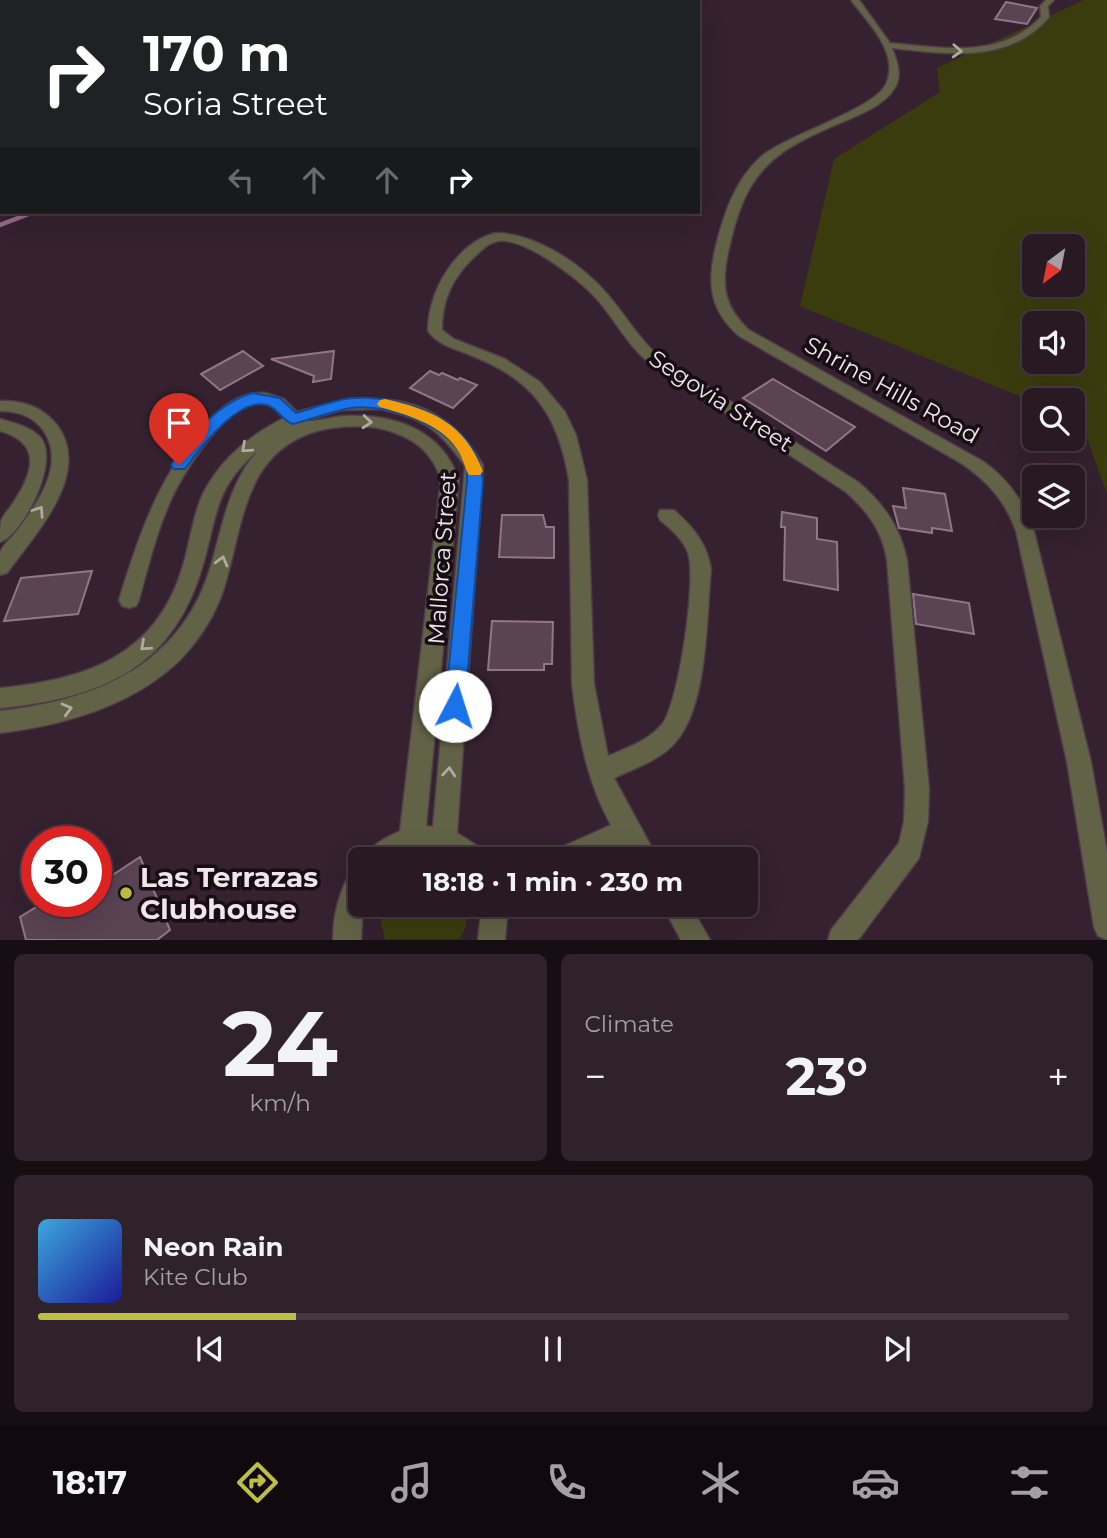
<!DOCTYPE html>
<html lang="en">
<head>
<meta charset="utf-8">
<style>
  :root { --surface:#281923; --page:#30222b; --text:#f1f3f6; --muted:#a5a0a6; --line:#443841; --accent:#bdbf43 }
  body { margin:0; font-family:Montserrat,sans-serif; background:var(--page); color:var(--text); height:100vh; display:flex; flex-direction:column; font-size:26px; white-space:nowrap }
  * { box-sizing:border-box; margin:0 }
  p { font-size:23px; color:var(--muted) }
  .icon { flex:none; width:38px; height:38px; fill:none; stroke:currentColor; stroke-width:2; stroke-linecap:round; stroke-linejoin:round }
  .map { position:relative; height:940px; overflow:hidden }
  .panel { display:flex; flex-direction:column; gap:14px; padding:14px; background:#160e13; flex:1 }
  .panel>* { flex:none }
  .hud { position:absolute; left:0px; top:0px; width:700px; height:214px; box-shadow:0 7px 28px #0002,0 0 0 2px var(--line); background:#202124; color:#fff; overflow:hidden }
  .needle { width:46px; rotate:212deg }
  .buttons { position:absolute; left:1022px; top:234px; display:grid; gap:14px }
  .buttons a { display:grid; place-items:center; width:63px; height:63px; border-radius:10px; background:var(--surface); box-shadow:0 7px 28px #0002,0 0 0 2px var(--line); font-size:35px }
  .speed { position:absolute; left:21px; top:826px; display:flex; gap:14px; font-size:35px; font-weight:700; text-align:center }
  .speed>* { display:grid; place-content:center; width:91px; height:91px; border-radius:50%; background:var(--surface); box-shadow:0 7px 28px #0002,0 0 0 2px var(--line); line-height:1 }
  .speed .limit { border:10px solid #d22; background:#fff; color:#111 }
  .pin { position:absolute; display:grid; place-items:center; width:60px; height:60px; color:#fff; margin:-72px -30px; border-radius:50% 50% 50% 0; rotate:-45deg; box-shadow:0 0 7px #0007 }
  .pin .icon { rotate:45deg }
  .me { position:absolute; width:77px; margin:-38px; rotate:5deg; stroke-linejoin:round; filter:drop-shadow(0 0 5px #0008) }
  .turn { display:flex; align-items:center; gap:24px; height:147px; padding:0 28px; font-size:32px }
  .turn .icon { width:91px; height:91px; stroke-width:2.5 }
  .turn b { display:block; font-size:49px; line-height:60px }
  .lanes { display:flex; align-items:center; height:66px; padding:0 28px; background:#0003; justify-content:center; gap:35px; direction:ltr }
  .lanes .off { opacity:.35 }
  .big { font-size:52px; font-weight:700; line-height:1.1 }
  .panel .widget { flex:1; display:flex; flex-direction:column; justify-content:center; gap:10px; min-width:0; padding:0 24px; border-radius:10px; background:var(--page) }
  .panel .dial { align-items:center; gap:0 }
  .dial b { font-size:91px; line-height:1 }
  .song { display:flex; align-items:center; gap:21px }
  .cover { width:84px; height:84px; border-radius:10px; background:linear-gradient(135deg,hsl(200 70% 55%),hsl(240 70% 35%)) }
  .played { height:7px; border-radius:4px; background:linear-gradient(90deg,var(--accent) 25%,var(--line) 25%) }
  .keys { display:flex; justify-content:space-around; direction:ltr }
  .heat { display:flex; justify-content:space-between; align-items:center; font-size:38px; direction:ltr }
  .panel .tiles { flex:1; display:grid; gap:14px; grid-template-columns:1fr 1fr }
  .widget:last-child { grid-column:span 2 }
  .trip { position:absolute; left:348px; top:847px; width:410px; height:70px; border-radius:10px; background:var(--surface); box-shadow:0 7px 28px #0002,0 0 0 2px var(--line); font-weight:700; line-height:70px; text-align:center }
  .menu { display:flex; height:112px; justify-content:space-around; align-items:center; background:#100a0e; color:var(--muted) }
  .menu .icon { width:49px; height:49px }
  .menu .active { color:var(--accent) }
  .menu b { font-size:32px; color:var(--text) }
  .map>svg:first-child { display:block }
  .green { fill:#3b3c0e; fill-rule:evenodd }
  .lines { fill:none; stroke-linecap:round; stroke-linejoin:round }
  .stream { stroke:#946988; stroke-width:4.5 }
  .building { fill:#5a4353; stroke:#907788; stroke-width:2 }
  .minor-casing { stroke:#4f3c4a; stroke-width:3 }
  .minor { fill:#616246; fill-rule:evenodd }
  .oneway { stroke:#b1aaa2 }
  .route { fill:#1a73e8; stroke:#114b97; stroke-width:2 }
  .slow { fill:#f59e0b }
  .poi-dot { fill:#bdbf43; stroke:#170e14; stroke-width:2.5 }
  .labels { text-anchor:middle; stroke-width:7; stroke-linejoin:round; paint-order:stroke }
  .street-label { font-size:23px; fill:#f2e4ed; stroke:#170e14 }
  .near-poi-label { font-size:28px; font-weight:bold; fill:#f2e4ed; stroke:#170e14; text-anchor:start }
</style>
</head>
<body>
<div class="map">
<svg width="1107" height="940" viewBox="0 0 1107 940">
  <rect width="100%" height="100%" fill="#35212f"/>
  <!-- green -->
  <path class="green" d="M1084 0H1107V494L1081 421 1073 417V401L1034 402 800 306 834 159 940 92 937 68ZM1034 247H1073V285H1034ZM1034 324H1073V362H1034Z
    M383 905H468L466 926 460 939H385L381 923Z"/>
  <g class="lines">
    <!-- stream -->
    <path class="stream" d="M0 225 34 212"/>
  </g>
  <!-- building -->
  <path class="building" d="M1006 2 1037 8 1027 24 995 19Z
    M243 351 263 366 220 390 201 374Z
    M334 351 331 379 313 382 314 376 271 359Z
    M430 371 439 375 442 373 458 380 460 378 477 385 453 408 410 388Z
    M773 379 802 396 855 427 826 451 743 398Z
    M903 488 945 494 952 531 932 528V533L899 528 893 506 906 508Z
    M782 512 817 518V539L837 542 838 590 784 580 785 527H781Z
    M502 515H543L546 527H554V558L499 557Z
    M92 571 78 614 4 621 21 578Z
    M913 594 969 603 974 634 916 624Z
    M492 621 553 622 552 664H544V670H488Z
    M140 857 170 930 157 940H26L20 917 46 901H96V886Z"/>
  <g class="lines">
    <!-- minor casing -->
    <g class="minor-casing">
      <path id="minor" d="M851 0H859L890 43C943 48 1001 59 1041 17L1040 6 1046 0H1054L1048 6 1049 17C1010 64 947 54 892 48 897 61 903 76 894 89 884 105 861 114 845 121 770 152 745 171 728 253 721 285 724 307 749 330L984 462C1009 480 1024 502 1034 531L1091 762 1107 852V940L1098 936 1094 927 1067 762 1016 531C1005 500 987 481 961 463L739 336C711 311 707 286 715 250 723 216 735 179 762 156 789 134 875 109 886 84 900 53 868 23 851 0Z
        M495 233C536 233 583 265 608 295 625 315 638 337 657 355L858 482C884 504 900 527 907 560L929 789 928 821 919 858 858 940H828L831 930 899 843 904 821 905 789 887 560C882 530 868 512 846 492L647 361C626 343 614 318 596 298 580 280 520 233 495 242 486 244 479 253 473 258 452 279 442 300 442 330L454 339 505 359 540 382 565 412 576 435 587 480 594 684 608 756C627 748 650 740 663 723 679 700 697 579 688 553 683 539 671 529 660 520L658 515 660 510H674C693 527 707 543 711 569 706 617 709 712 671 747 655 762 633 769 614 778L658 859H631L623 845 592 859H551L555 850 611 825C587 782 578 733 572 684L569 480C558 414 533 379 470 355 454 348 439 346 428 331 428 292 455 244 495 233Z
        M266 393 284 399 297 412C372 390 439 389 483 465L457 833 484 850 488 859H456L440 852 426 851 397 859H364C371 844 386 838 400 831L441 480C434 456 418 441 395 433 373 424 344 425 321 430 243 450 244 524 224 588 216 614 199 640 180 660 132 706 65 725 0 733V711C98 700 184 664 212 562 223 523 230 480 259 450 216 486 218 510 204 561 175 668 103 698 0 708V688C84 680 155 657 182 569 190 544 193 511 206 488 224 456 252 434 284 418 277 410 269 402 257 403 224 406 182 475 170 502 156 534 148 567 139 600L136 606 129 608 122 606 119 600C139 535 159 474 206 424 222 406 241 391 266 393ZM381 409C425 419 438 429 465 466L433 827 426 826 459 480C442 429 393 413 343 416 331 417 316 422 305 421L341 410Z
        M0 401C22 400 43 407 57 425 93 474 35 534 7 573L0 575C0 568 0 559 0 553 2 546 11 538 16 532 37 504 67 464 43 430 33 416 17 411 0 411Z
        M0 419C14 423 29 426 40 437 61 460 23 535 0 542 0 536 0 526 1 521 3 515 10 508 13 503 34 472 42 443 0 431Z
        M360 867V905H363L361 940H333C333 915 339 893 351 871Z
        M482 905H508L505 940H478Z
        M662 905H690L710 940H681Z"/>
    </g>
    <!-- minor -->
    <use href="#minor" class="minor"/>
  </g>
  <!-- one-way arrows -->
  <defs><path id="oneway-chevron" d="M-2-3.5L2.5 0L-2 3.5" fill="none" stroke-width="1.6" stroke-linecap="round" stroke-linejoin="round" transform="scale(1.75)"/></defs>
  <g class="oneway">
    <use href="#oneway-chevron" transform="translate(957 51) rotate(3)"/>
    <use href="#oneway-chevron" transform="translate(367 422) rotate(5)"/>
    <use href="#oneway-chevron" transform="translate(246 448) rotate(138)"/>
    <use href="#oneway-chevron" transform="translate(39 511) rotate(-56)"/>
    <use href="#oneway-chevron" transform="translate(222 561) rotate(-75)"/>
    <use href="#oneway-chevron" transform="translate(145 646) rotate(138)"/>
    <use href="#oneway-chevron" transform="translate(67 709) rotate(-15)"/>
    <use href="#oneway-chevron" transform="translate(449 772) rotate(-85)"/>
  </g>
  <!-- route -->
  <path class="route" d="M253 393 280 398 296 413C315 408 335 399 354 398 406 395 479 422 483 481L465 706 462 712 455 715 448 712 445 706 467 481C467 476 468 470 466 465 456 426 387 403 351 408 332 411 312 419 293 424 282 421 278 408 267 405 238 397 200 448 185 469H174L171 465C188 436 220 402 253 393Z"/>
  <!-- slow -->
  <path class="slow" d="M385 399C433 410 464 423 483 471L480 475H469C465 469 464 461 460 454 446 426 408 415 380 407L377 404 380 400Z"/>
  <!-- markers -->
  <circle class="poi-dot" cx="126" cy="893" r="7"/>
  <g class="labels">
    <!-- street labels -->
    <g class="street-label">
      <text transform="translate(892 390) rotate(29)" y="8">Shrine Hills Road</text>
      <text transform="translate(721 401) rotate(33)" y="8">Segovia Street</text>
      <text transform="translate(442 558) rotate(-86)" y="8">Mallorca Street</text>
    </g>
    <!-- near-poi labels -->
    <g class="near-poi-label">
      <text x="140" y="887">Las Terrazas<tspan x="140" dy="32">Clubhouse</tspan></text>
    </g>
  </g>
</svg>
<div class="buttons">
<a><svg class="needle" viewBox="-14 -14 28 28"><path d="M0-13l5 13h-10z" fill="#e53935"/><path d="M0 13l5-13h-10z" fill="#a5a0a6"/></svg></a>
<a><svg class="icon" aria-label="sound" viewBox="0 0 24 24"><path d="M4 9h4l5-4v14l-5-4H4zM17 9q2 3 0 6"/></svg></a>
<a><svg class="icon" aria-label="search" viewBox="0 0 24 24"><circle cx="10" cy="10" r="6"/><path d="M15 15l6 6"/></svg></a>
<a><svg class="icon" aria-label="layers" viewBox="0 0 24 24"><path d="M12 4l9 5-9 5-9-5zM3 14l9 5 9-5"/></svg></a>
</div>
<div class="speed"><div class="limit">30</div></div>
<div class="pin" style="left:179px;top:465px;background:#d93025"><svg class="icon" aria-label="arrive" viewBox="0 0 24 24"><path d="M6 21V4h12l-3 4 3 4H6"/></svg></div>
<svg class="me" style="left:455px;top:706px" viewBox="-20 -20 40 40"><circle r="19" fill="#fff"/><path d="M0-13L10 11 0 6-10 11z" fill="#1a73e8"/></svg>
<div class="trip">18:18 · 1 min · 230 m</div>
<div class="hud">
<div class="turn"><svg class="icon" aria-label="right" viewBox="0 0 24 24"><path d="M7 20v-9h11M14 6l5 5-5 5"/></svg><div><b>170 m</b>Soria Street</div></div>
<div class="lanes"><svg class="icon off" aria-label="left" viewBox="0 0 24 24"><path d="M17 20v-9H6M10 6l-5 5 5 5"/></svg><svg class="icon off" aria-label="ahead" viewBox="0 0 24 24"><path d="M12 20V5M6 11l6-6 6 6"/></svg><svg class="icon off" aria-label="ahead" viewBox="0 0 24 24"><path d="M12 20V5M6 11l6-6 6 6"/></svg><svg class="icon" aria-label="right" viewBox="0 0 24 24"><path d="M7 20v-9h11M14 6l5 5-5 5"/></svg></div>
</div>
</div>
<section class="panel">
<div class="tiles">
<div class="widget dial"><b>24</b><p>km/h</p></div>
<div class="widget"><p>Climate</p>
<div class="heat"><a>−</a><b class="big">23°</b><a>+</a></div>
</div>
<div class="widget">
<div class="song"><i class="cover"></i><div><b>Neon Rain</b><p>Kite Club</p></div></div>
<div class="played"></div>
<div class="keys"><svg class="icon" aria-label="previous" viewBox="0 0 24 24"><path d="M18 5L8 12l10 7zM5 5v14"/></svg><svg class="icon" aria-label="pause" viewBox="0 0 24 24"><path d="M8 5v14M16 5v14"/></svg><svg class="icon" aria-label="next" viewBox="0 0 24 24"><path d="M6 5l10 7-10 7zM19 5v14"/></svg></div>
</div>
</div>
</section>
<nav class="menu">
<b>18:17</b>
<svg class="icon active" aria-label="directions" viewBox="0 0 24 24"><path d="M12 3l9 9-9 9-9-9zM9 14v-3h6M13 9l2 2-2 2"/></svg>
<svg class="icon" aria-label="music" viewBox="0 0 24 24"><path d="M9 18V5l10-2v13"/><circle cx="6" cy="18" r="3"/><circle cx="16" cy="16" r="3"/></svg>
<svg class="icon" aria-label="phone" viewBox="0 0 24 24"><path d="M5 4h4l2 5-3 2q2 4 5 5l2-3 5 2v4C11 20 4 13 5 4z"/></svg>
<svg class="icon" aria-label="climate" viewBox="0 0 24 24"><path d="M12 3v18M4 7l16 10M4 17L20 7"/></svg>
<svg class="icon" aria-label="car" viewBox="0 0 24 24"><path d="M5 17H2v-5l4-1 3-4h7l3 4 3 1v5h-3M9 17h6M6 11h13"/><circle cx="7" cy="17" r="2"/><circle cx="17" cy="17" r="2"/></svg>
<svg class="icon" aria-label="filters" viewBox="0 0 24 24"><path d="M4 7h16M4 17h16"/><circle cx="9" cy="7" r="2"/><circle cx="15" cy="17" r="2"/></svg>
</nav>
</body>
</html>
